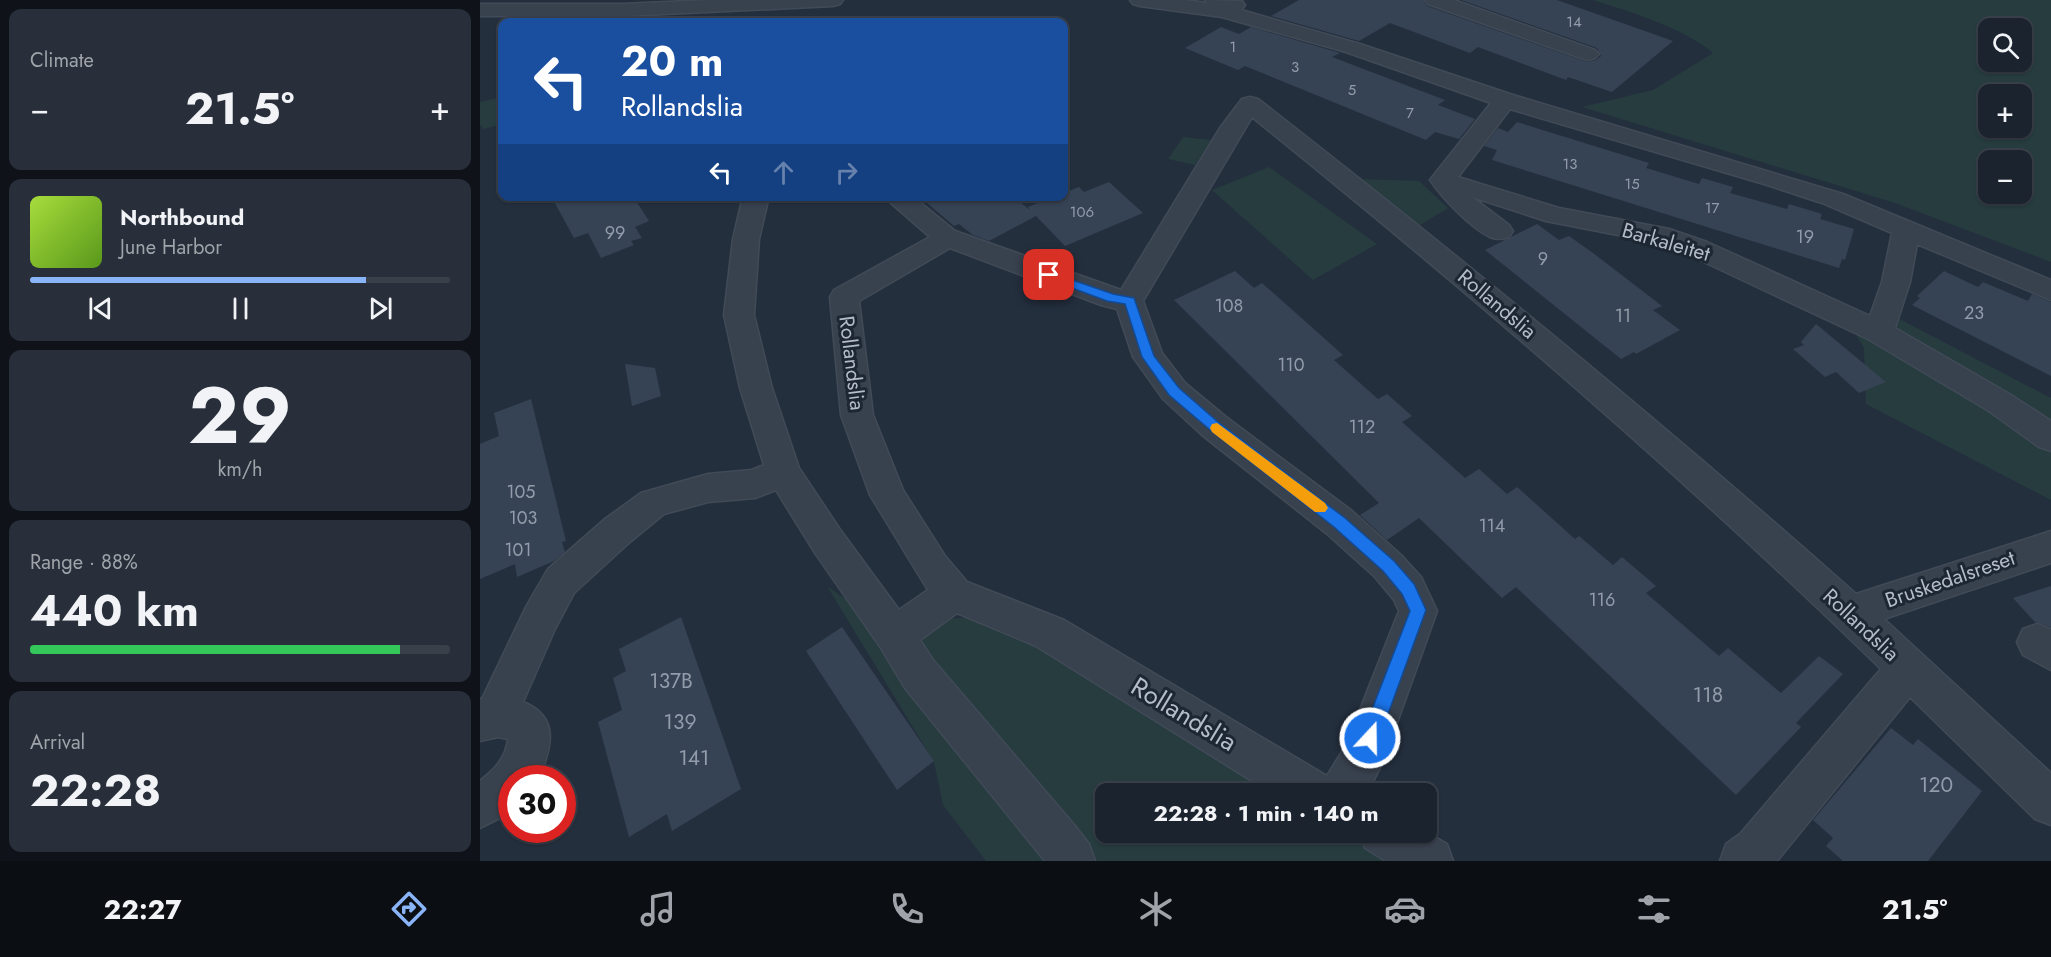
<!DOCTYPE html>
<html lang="en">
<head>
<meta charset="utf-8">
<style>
  :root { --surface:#1b232e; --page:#282f3a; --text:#f1f3f6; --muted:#a0a4aa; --line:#39404a; --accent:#8ab4f8 }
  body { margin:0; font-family:Jost,sans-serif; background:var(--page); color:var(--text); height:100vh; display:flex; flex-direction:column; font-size:22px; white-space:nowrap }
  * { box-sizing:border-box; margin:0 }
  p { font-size:20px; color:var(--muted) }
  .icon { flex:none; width:33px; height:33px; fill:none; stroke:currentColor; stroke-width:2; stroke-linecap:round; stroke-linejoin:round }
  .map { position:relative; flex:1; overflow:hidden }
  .panel { display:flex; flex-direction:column; gap:9px; padding:9px; background:#0f1319; width:480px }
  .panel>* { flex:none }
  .hud { position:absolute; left:18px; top:18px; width:570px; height:183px; border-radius:12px; box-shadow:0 2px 4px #0004,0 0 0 2px var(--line); background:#1a4fa0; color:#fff; overflow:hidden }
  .controls { position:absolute; left:1498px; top:18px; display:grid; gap:12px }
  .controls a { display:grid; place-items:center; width:54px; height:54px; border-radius:12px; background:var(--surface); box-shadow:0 2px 4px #0004,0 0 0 2px var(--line); font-size:30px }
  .speed { position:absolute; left:18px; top:765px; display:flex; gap:12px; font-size:30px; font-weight:700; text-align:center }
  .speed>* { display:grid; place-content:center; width:78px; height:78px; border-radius:50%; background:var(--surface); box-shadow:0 2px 4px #0004,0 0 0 2px var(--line); line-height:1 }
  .speed .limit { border:9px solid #d22; background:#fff; color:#111 }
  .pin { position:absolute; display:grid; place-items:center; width:51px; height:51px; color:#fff; margin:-26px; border-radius:12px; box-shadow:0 3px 9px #0006 }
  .me { position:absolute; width:66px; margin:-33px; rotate:21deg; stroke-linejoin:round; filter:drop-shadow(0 0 4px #0008) }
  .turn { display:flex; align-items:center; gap:21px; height:126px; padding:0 24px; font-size:27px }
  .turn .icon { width:78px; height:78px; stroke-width:2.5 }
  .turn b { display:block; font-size:42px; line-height:51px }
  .lanes { display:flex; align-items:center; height:57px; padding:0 24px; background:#0003; justify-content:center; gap:30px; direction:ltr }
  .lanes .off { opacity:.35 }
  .big { font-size:45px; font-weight:700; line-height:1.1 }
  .panel .tile { flex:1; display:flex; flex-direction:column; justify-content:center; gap:9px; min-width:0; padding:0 21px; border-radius:12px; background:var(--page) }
  .panel .dial { align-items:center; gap:0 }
  .dial b { font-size:78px; line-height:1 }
  .song { display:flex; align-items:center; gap:18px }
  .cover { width:72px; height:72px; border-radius:9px; background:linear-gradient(135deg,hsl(80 70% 55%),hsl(90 70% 35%)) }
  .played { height:6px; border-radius:3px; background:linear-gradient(90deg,var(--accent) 80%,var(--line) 80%) }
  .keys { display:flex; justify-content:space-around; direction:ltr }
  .heat { display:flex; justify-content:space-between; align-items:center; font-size:33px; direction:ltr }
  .charge { height:9px; border-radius:4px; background:linear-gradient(90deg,#34c759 88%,var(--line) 0) }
  .trip { position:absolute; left:615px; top:783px; width:342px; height:60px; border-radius:12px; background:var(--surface); box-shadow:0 2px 4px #0004,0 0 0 2px var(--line); font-weight:700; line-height:60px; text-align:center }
  .tab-bar { display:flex; height:96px; justify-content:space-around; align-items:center; background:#0b0e12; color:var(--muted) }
  .tab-bar .icon { width:42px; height:42px }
  .tab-bar .selected { color:var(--accent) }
  .tab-bar b { font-size:27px; color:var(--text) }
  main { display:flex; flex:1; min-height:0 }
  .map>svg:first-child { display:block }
  .green { fill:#263c3f; fill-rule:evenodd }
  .building { fill:#364354 }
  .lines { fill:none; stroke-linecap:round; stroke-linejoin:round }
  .minor-casing { stroke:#414a57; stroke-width:3 }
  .minor { fill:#38414e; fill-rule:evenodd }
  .route { fill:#1a73e8; stroke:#114b97; stroke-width:1.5 }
  .slow { fill:#f59e0b }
  .labels { text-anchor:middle; stroke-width:6; stroke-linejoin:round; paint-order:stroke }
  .far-number-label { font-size:15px; fill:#929caa }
  .number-label { font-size:18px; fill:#929caa }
  .street-label { font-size:21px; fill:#b4bcc9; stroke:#1d2633 }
  .near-number-label { font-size:21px; fill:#929caa }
  .near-street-label { font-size:26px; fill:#b4bcc9; stroke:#1d2633 }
</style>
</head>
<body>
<main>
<section class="panel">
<div class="tile"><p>Climate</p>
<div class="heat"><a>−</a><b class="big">21.5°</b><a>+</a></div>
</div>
<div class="tile">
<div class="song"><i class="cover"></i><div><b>Northbound</b><p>June Harbor</p></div></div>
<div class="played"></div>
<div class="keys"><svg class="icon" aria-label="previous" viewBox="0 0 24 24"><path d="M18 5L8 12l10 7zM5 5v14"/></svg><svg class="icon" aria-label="pause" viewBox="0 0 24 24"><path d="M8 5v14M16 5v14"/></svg><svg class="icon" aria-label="next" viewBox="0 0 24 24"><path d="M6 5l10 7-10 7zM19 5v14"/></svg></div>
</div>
<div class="tile dial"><b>29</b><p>km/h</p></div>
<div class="tile"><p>Range · 88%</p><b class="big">440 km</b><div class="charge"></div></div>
<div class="tile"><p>Arrival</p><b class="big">22:28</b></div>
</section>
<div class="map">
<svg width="1571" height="861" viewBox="0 0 1571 861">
  <rect width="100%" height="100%" fill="#242f3e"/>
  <!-- green -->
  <path class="green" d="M1113 0H1571V262L1415 203 1102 107 1173 90 1233 53C1206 29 1148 11 1113 0ZM1542 28V62H1509V28ZM1542 94V128H1509V94ZM1542 160V194H1509V160Z
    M22 97V124L4 129 0 125V102Z
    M703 137 731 140 715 165 688 159Z
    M789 167 897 244 833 280 732 190Z
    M881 179 939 181 968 208 937 227Z
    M1408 313 1571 398V500L1386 404 1384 348 1367 319Z
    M347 586 387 614 431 619 484 618 514 623 569 648 647 704 707 735 802 793 626 794V832L864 833 913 861H506L463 805 454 762Z"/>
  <!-- building -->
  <path class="building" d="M819 0H943L947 6 1107 62 1116 60 1121 56 1117 48 981 0H1077L1193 41 1132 92 1088 77 1086 80 998 47 990 53 910 23 879 41 791 16Z
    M741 27 759 34 771 27 860 53 852 57 965 100 958 105 995 119 979 139 955 132 946 140 765 66 758 70 705 48Z
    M1037 122 1169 163 1166 168 1219 184 1222 178 1253 187 1250 193 1307 209 1309 204 1342 214 1340 219 1374 229 1365 260 1362 259 1359 268 1012 160 1017 150 1004 146 1018 128 1028 132Z
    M629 182 663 213 585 246 556 216 509 241 493 235 479 224 474 226 439 196H532L550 210 548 207 575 196H584V193L599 187 604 192Z
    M71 196H153L169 221 155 227 162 238 151 241 154 245 121 258 108 233 94 238Z
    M1057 224 1079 240 1089 236 1113 253 1182 306 1173 310 1200 330 1156 354 1154 352 1141 359 1005 250Z
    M755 271 774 288 782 283 863 355 854 360 898 399 907 394 932 416 922 422 985 478 999 469 1027 494 1037 487 1095 539 1099 536 1133 565 1142 557 1176 586 1166 593 1239 656 1248 648 1301 693 1339 656 1363 674 1316 723 1321 727 1256 795 1036 587 1022 598 939 518 907 540 880 515 899 503 694 300Z
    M1464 271 1498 287 1503 282 1548 301 1552 294 1571 302V376L1432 305 1440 298 1437 296Z
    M1336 324 1406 382 1379 393 1356 372 1345 377 1313 349 1324 345 1321 342Z
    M145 364 175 368 181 396 152 406Z
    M51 399 86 541 82 542 85 552 74 561 37 577 35 564 0 579V444L19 436 14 413Z
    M1571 586V627L1555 622 1533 598Z
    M201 617 261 789 192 831 187 814 149 837 118 722 142 710 133 678 146 671 139 649Z
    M362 627 454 761 417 790 326 651Z
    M1411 728 1433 745 1438 739 1502 791 1448 861H1363L1346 846 1353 838 1333 820Z"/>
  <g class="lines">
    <!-- minor casing -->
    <g class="minor-casing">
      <path id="minor" d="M230 0H363L360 4 353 6 143 16H0V4H143Z
        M650 0H705L727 3 725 0 762 1 765 5 761 10 880 44 1033 95 1363 194 1571 280V300L1437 244 1430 282 1415 328 1531 395 1571 421V451L1559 447 1509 411 1388 339 1207 254 1174 242 1066 221 992 197 1029 225 1033 231 1029 237C1023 239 1017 240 1010 237 990 227 963 199 950 180L1011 103 866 52 742 17 660 6 653 4ZM1030 109 1284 184 1345 204 1412 233 1402 282 1390 316 1227 242 1189 229 1079 208 978 177Z
        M945 0H974L1115 50 1119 54 1115 58 1108 60 1101 58 948 4Z
        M770 97 778 99C982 258 1182 422 1376 594L1571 531V563L1404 619 1571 773V825L1555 819 1430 697 1297 861H1240L1246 844 1260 834 1401 669C1201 474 989 292 772 117L663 301 682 353 705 383 746 417 872 511 921 555 941 577 957 611 904 759 887 794H793L556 646 477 613 440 640 453 660 595 826 609 844 615 861H565L425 688 401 648 335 553 296 490 275 498 228 502 184 514 151 541 94 593 75 629 43 702C81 717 71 749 59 778H32V812L0 828V781C15 769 26 758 28 739L18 737 0 741V699H2L46 607 68 569 125 519 161 493 228 474 272 470 284 465 260 388 244 315 253 239 263 196H289L279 239 274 315 292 388 319 468 361 531 419 610 448 590 390 495 361 415 350 297 354 290 450 237 403 196H432L475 231 641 290 740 128 762 99ZM470 248 621 305 637 309 653 357 683 399 722 435 846 533 895 577 914 600 919 611 866 745 847 776 584 620 487 582 465 556 423 490 393 415 379 301Z
        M1557 624 1571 629V670L1543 655 1537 642 1543 629Z
        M878 832H946L967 844 973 861H906L885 848Z"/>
    </g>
    <!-- minor -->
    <use href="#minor" class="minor"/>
  </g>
  <!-- route -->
  <path class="route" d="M569 272 633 294 654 298 674 356 699 388 738 422 865 518 914 561 934 584 946 610 897 744 890 747 884 744 881 738 930 611 922 594 903 571 854 527 729 429 689 395 662 357 645 304 627 301 565 278 563 275Z"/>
  <!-- slow -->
  <path class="slow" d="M737 423 845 503 848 508 845 512H835L732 432 730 428 732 424Z"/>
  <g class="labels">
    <!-- far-number labels -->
    <g class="far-number-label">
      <text x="1094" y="27">14</text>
      <text x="753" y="52">1</text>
      <text x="815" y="72">3</text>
      <text x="872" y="95">5</text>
      <text x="930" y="118">7</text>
      <text x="1090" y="169">13</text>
      <text x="1152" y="189">15</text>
      <text x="1232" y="213">17</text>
      <text x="602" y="217">106</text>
    </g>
    <!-- number labels -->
    <g class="number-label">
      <text x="135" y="239">99</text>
      <text x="1325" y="243">19</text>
      <text x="1063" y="265">9</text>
      <text x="749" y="312">108</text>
      <text x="1494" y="319">23</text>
      <text x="1143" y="322">11</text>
      <text x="811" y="371">110</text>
      <text x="882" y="433">112</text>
      <text x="41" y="498">105</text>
      <text x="43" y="524">103</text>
      <text x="1012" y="532">114</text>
      <text x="38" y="556">101</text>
      <text x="1122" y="606">116</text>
    </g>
    <!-- street labels -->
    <g class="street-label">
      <text transform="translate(1186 242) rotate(16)" y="7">Barkaleitet</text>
      <text transform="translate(1017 304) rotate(40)" y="7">Rollandslia</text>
      <text transform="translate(372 363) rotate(83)" y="7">Rollandslia</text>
      <text transform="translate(1470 579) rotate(-19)" y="7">Bruskedalsreset</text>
      <text transform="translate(1381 625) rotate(43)" y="7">Rollandslia</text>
    </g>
    <!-- near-number labels -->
    <g class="near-number-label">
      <text x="191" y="688">137B</text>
      <text x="1228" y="702">118</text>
      <text x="200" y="729">139</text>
      <text x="214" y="765">141</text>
      <text x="1456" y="792">120</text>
    </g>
    <!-- near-street labels -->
    <g class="near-street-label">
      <text transform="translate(704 714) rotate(31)" y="9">Rollandslia</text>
    </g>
  </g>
</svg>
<div class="controls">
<a><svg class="icon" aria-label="search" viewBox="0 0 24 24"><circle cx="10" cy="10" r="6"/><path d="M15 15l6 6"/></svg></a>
<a>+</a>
<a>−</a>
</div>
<div class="speed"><div class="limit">30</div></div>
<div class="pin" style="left:569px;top:275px;background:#d93025"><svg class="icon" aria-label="arrive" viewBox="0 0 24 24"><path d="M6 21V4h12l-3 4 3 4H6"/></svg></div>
<svg class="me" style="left:890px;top:738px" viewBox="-20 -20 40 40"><circle r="17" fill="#1a73e8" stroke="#fff" stroke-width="3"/><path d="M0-11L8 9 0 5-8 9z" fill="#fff"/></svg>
<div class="trip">22:28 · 1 min · 140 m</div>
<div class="hud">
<div class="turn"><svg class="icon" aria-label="left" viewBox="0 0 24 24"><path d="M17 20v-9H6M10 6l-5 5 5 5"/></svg><div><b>20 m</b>Rollandslia</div></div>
<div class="lanes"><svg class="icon" aria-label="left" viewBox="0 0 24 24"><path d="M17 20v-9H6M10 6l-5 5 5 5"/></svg><svg class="icon off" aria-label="ahead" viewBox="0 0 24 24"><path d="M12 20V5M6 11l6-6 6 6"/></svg><svg class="icon off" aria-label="right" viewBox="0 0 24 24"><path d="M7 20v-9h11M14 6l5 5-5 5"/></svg></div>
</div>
</div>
</main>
<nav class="tab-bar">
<b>22:27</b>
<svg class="icon selected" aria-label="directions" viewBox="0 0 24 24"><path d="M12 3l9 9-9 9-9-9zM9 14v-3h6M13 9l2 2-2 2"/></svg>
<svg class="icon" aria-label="music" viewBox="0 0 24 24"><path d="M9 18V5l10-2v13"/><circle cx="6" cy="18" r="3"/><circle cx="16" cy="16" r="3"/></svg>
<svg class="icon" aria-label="phone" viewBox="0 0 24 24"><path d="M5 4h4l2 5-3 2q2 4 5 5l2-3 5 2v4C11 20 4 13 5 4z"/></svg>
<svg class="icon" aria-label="climate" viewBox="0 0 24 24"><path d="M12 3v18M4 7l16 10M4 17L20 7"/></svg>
<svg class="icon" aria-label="car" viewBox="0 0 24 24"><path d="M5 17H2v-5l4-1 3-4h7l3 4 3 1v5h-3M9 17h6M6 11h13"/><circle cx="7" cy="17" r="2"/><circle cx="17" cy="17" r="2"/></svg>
<svg class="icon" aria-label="filters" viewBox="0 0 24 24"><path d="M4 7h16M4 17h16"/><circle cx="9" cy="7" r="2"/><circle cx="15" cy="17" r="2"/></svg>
<b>21.5°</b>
</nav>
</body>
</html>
